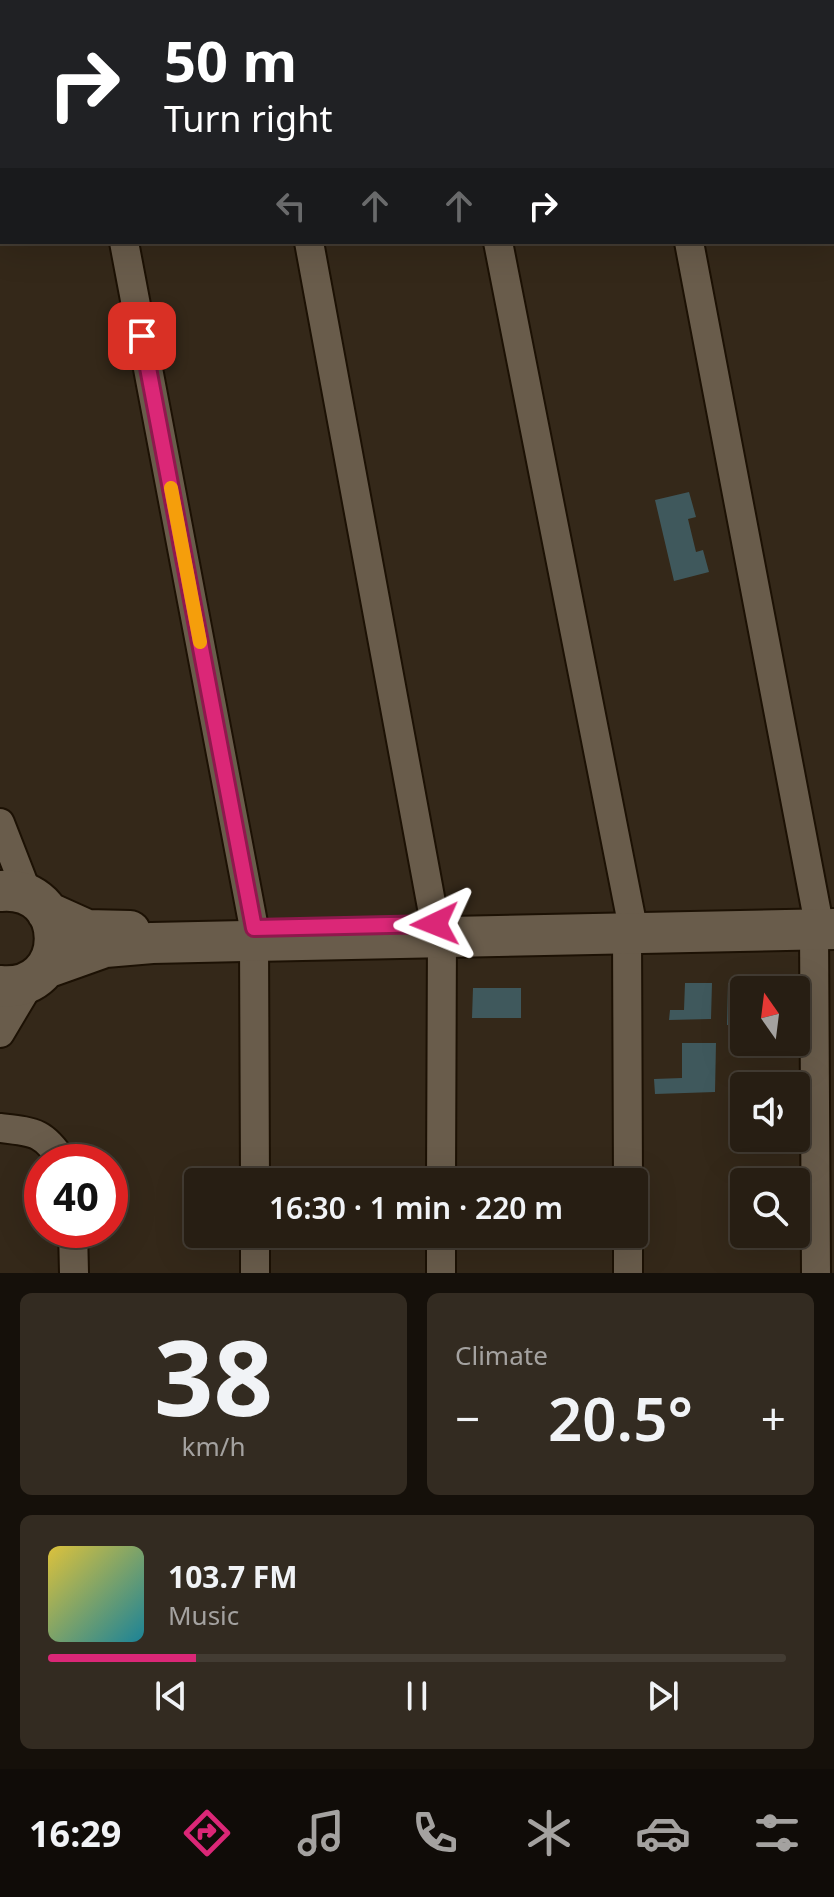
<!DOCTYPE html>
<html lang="en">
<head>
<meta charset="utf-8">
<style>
  :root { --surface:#271e13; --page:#332b21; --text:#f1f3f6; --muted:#a4a2a0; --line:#433c33; --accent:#db2777 }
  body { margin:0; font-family:"Noto Sans",sans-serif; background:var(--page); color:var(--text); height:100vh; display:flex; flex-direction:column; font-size:30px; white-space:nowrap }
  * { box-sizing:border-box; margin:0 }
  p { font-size:26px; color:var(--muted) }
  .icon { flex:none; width:44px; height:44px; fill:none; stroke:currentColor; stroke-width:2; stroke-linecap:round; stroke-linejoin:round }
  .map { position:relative; height:1273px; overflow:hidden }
  .sheet { display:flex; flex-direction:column; gap:20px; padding:20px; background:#15100a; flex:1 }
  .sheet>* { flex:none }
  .top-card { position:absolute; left:0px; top:0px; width:834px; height:244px; box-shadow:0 8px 32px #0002,0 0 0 2px var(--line); background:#202124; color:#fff; overflow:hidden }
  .needle { width:52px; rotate:346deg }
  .tools { position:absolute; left:730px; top:976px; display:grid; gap:16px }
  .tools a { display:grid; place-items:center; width:80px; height:80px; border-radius:8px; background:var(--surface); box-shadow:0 8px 32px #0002,0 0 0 2px var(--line); font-size:40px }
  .speed { position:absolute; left:24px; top:1144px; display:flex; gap:16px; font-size:40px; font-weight:700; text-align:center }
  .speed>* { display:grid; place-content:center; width:104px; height:104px; border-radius:50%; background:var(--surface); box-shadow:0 8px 32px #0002,0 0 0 2px var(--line); line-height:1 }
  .speed .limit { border:12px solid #d22; background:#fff; color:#111 }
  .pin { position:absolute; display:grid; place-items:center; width:68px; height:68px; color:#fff; margin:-34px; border-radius:16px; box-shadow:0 4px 12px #0006 }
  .me { position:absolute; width:88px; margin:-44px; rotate:268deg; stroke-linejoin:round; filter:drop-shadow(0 0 6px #0008) }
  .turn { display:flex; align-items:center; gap:28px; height:168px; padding:0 32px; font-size:36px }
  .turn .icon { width:104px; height:104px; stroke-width:2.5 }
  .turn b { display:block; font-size:56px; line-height:68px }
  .lanes { display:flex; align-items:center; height:76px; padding:0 32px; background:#0003; justify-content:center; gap:40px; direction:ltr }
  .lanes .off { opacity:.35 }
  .big { font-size:60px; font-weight:600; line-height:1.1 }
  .sheet .widget { flex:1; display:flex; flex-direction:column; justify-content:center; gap:12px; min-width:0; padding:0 28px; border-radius:12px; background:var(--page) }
  .sheet .dial { align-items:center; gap:0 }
  .dial b { font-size:104px; line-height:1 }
  .song { display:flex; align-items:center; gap:24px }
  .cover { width:96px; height:96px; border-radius:12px; background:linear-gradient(135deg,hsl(50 70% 55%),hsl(190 70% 35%)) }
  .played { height:8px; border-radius:4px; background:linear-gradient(90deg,var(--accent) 20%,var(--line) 20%) }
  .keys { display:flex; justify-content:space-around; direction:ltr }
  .heat { display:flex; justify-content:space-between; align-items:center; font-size:44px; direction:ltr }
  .sheet .tiles { flex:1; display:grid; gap:20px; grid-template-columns:1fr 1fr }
  .widget:last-child { grid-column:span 2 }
  .trip { position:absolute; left:184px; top:1168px; width:464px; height:80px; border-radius:8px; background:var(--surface); box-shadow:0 8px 32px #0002,0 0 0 2px var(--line); font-weight:600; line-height:80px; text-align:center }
  .tabs { display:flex; height:128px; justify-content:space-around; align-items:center; background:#100c08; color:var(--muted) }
  .tabs .icon { width:56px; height:56px }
  .tabs .current { color:var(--accent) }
  .tabs b { font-size:36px; color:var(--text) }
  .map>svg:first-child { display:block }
  .building { fill:#3f585c }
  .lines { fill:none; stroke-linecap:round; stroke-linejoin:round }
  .street-casing { stroke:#1c1104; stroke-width:32 }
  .secondary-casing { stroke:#1c1104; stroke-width:44 }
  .street { stroke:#695c4b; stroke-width:28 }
  .secondary { stroke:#695c4b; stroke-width:40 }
  .route-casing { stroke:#8e194d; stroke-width:20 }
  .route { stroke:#db2777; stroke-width:14 }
  .slow { stroke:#f59e0b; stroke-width:14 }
</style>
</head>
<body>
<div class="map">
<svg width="834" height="1273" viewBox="0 0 834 1273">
  <rect width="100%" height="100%" fill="#342819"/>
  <!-- building -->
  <path class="building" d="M689 492 696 517 688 519 696 552 703 550 709 572 674 581 655 500Z
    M685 983H712L711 1019 669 1020 670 1010H684Z
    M728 983H761V990H744V1024L727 1025Z
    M473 988H521V1018H472Z
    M682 1043H716L715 1092 655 1094 654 1079 682 1078Z"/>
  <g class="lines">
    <!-- street casing -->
    <g class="street-casing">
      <path id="street" d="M78 0V2
        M264 0 265 2
        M451 0V2
        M642 0 643 2
        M832 0 834 9
        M124 242 254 928
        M309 242 435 924
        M498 242 631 918
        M689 242 817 914
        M0 823 28 895
        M814 929 816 1273
        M627 933 628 1182
        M254 940 255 1182
        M0 1033 31 981
        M0 1128C35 1132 44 1132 63 1162
        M441 1182 442 936
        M73 1230 74 1273
        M255 1234V1273
        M628 1234V1273
        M441 1273V1234"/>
    </g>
    <!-- secondary casing -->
    <g class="secondary-casing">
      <path id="secondary" d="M0 891C73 884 73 993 0 986
        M47 912 87 930 130 931
        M46 968 105 947 152 943 834 929"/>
    </g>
    <!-- street -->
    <use href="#street" class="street"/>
    <!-- secondary -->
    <use href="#secondary" class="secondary"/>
  </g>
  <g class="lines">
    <!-- route casing -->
    <g class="route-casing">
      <path id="route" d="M142 336 254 928 435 924"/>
    </g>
    <!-- route -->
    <use href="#route" class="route"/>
    <!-- slow -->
    <path class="slow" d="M171 488 200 642"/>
  </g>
</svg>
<div class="tools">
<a><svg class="needle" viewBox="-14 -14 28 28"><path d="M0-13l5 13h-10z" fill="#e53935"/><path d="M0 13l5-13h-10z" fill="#a4a2a0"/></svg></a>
<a><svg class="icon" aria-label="sound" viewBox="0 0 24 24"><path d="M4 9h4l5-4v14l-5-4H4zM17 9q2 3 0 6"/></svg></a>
<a><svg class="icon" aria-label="search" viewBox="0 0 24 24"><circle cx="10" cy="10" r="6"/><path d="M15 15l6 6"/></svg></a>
</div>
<div class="speed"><div class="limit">40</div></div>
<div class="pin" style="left:142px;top:336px;background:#d93025"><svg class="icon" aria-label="arrive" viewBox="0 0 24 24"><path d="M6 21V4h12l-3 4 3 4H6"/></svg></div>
<svg class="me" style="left:435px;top:924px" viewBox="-20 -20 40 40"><path d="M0-17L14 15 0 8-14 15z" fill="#db2777" stroke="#fff" stroke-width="4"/></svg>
<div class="trip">16:30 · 1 min · 220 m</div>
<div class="top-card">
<div class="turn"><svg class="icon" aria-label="right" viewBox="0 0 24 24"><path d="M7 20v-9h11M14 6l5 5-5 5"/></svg><div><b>50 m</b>Turn right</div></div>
<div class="lanes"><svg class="icon off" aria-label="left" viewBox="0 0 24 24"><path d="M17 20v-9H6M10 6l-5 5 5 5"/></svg><svg class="icon off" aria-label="ahead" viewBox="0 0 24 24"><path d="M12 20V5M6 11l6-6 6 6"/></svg><svg class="icon off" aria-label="ahead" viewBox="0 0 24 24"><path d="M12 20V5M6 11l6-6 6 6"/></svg><svg class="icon" aria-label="right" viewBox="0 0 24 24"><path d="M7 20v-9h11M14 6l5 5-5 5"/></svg></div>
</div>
</div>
<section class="sheet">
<div class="tiles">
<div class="widget dial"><b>38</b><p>km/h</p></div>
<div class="widget"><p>Climate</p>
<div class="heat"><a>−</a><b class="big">20.5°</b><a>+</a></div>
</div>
<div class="widget">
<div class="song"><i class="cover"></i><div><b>103.7 FM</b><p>Music</p></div></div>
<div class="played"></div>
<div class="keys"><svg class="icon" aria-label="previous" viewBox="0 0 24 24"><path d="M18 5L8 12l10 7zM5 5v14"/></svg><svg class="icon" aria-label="pause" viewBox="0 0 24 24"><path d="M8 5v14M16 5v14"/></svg><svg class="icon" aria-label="next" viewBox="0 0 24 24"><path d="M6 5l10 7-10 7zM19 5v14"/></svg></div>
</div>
</div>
</section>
<nav class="tabs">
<b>16:29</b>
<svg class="icon current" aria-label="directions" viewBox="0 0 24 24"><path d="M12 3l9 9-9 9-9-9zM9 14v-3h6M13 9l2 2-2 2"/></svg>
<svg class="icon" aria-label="music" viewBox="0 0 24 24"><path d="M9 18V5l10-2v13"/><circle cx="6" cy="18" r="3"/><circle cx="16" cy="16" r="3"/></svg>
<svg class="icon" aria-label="phone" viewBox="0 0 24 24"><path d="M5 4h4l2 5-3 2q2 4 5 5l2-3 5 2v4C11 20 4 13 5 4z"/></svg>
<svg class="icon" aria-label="climate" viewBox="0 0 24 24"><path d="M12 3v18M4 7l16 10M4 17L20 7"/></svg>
<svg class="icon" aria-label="car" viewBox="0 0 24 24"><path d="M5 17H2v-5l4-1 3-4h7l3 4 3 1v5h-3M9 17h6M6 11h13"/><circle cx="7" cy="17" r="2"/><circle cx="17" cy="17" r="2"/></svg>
<svg class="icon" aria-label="filters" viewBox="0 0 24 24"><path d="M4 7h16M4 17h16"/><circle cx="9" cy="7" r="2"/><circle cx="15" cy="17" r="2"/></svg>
</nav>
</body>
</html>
